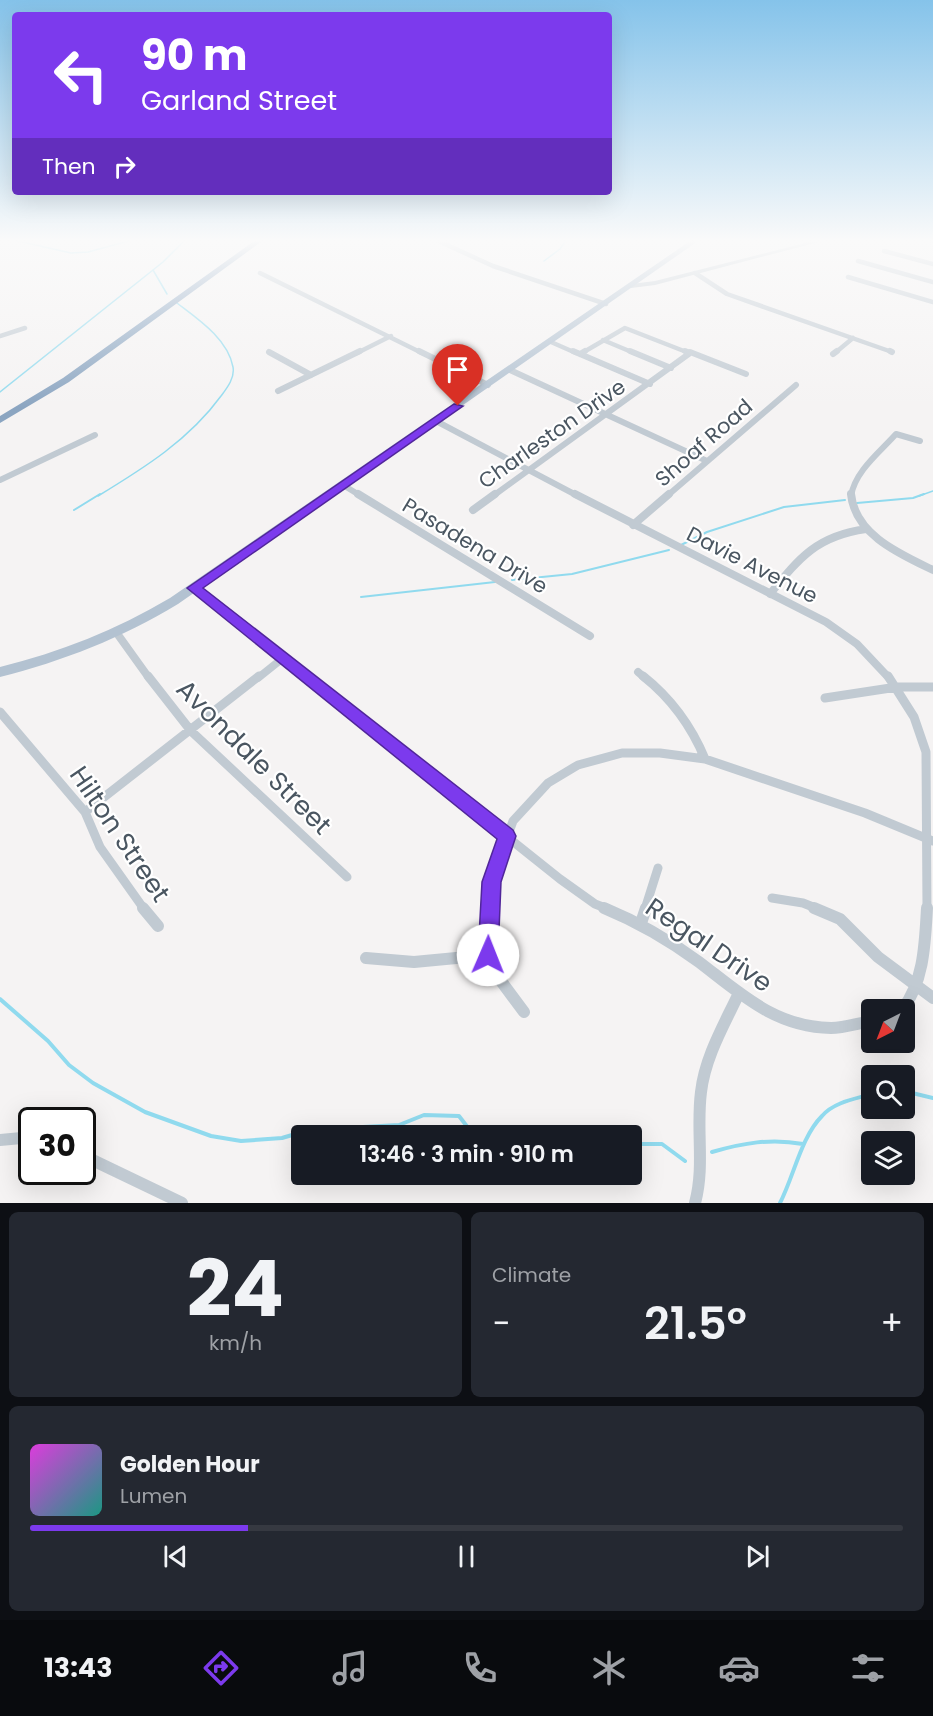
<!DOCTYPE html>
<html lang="en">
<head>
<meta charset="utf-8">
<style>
  :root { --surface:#171b24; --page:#242831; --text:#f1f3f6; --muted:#9ea1a6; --line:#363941; --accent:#7c3aed }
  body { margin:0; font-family:Poppins,sans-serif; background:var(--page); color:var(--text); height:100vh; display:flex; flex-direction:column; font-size:22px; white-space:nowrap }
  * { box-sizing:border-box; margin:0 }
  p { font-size:20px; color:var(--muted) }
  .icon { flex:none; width:33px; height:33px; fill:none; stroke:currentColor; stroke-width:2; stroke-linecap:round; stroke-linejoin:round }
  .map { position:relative; height:1203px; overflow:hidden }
  .side { display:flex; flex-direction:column; gap:9px; padding:9px; background:#0d0f14; flex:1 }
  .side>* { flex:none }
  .banner { position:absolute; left:12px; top:12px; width:600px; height:183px; border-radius:6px; box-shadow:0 6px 24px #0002; background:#7c3aed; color:#fff; overflow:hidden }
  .needle { width:39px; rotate:222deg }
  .tools { position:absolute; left:861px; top:999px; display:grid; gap:12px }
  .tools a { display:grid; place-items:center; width:54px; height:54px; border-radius:6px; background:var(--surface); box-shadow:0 6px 24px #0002; font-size:30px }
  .speed { position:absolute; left:18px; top:1107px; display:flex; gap:12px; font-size:30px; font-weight:700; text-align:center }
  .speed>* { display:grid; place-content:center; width:78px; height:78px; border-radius:50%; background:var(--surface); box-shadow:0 6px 24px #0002; line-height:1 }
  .speed .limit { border:3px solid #111; border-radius:9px; background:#fff; color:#111 }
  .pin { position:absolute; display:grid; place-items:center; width:51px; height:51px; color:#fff; margin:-62px -26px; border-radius:50% 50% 50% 0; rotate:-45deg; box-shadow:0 0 6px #0007 }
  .pin .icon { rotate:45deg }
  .me { position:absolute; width:66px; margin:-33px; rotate:1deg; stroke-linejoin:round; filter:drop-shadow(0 0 4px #0008) }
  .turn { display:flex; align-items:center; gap:21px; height:126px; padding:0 30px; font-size:27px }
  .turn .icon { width:78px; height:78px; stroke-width:2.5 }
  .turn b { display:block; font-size:42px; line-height:51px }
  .then { display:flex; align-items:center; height:57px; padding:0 30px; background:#0003; gap:12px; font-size:22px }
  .big { font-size:45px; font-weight:600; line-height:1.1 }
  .side .tile { flex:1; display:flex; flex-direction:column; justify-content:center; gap:9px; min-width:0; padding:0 21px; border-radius:9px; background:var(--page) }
  .side .dial { align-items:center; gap:0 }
  .dial b { font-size:78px; line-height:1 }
  .song { display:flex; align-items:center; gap:18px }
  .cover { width:72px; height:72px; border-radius:9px; background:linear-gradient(135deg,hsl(300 70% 55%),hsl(170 70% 35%)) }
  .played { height:6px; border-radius:3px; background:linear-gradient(90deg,var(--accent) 25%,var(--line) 25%) }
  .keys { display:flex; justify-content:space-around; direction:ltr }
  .heat { display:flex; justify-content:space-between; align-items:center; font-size:33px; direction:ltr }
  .side .tiles { flex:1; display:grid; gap:9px; grid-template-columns:1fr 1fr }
  .tile:last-child { grid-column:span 2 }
  .trip { position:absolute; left:291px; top:1125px; width:351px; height:60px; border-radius:6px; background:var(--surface); box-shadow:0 6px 24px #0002; font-weight:600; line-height:60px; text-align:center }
  .tab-bar { display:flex; height:96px; justify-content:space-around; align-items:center; background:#090b0e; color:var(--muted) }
  .tab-bar .icon { width:42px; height:42px }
  .tab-bar .current { color:var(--accent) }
  .tab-bar b { font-size:27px; color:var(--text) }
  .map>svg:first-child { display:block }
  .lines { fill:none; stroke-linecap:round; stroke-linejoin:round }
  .stream-far2 { stroke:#90daee; stroke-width:1.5 }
  .stream-far1 { stroke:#90daee; stroke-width:2 }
  .stream { stroke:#90daee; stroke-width:4 }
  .minor-far4 { stroke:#c1cad2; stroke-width:4.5 }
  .minor-far3 { stroke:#c1cad2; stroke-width:6 }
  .minor-far2 { stroke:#c1cad2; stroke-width:8 }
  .minor-far1 { stroke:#c1cad2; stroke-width:9 }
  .minor { stroke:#c1cad2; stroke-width:12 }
  .tertiary { fill:#c1cad2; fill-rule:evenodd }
  .primary { fill:#b3c2d1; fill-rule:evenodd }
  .motorway { fill:#8ba5c1; fill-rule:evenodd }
  .route { fill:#7c3aed; stroke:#51269a; stroke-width:1.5 }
  .labels { text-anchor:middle; stroke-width:4.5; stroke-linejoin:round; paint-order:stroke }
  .street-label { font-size:21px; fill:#4a5661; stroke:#fff }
  .near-street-label { font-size:26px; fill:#4a5661; stroke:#fff }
</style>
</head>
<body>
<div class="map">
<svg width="933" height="1203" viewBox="0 0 933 1203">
  <rect width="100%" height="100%" fill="#f5f3f3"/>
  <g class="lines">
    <!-- stream-far2 -->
    <path class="stream-far2" d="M9 239 71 253 88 252 136 239
      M544 261 560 249 567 239
      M153 270 167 294
      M0 392 163 262 186 239
      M98 496C144 468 189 440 221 396 227 388 235 378 233 367 228 339 198 319 177 303
      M919 496 933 491"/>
    <!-- stream-far1 -->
    <path class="stream-far1" d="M857 503 913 498 924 494
      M74 510 100 494
      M681 545 707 532 784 507 845 500
      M512 580 572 574 669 550
      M361 597 495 582"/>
    <!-- stream -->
    <path class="stream" d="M0 999 48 1041 69 1065 93 1083 145 1112 211 1136 241 1141 282 1138 309 1130 399 1125 424 1115 459 1116 472 1133 478 1136
      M904 1091 933 1098
      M632 1144H662L685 1161
      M712 1152C743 1143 771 1138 803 1144
      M780 1203C794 1176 801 1137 822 1116 834 1102 855 1099 872 1094"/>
    <!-- minor-far4 -->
    <path class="minor-far4" d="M434 239 493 266 606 304
      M929 239 933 241
      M884 251 933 264
      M858 261 933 282
      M260 273 422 353
      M695 273 727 294 892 352
      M848 277 933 302
      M0 336 25 328
      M603 340 634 353
      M551 342 576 353
      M357 353 391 336
      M582 353 625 328 689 353
      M835 353 853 338"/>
    <!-- minor-far3 -->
    <path class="minor-far3" d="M419 351 488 385
      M573 351 650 384
      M630 351 671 368
      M890 351 892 352
      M269 352 311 375
      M690 352 746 374
      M580 354 585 351
      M833 354 837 351
      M510 370 707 461
      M278 391 360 351
      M436 421 578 496
      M0 480 95 435
      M343 485 361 496
      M493 496 690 353 685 351
      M667 496 796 385
      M851 496C855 471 880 452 896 434L920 441"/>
    <!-- minor-far2 -->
    <path class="minor-far2" d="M358 494 590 636
      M575 494 826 622 857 644 889 678
      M851 494C855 535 900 554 933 570
      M473 510 495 494
      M633 525 669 494
      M194 588 307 678
      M770 594C800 557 817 536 866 529
      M116 632 149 678
      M638 672 645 678
      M258 678 283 658"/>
    <!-- minor-far1 -->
    <path class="minor-far1" d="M148 676 191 731 347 877
      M305 676 560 879 595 904 608 909
      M643 676C672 699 691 725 705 759
      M888 676 914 717 926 752 927 909
      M825 698 897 687H933
      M0 712 85 812 100 847 144 909
      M85 812 259 676
      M772 898 803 903 818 909
      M490 909 491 882 513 821 548 783 578 765 622 753H660L705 759 865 813 933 841
      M645 909 658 868"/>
    <!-- minor -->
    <path class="minor" d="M143 908 158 926
      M490 908 488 955 498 977 524 1012
      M604 908C638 922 669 940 699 962 741 994 775 1027 831 1028 844 1028 859 1023 872 1021
      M814 908 840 919 878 957 933 998
      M641 923 646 908
      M366 958 414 962 488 955
      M902 1010C924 982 925 943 927 908
      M0 1140 32 1137
      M82 1155 182 1203
      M695 1203C705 1166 696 1130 701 1092 705 1057 724 1025 739 993"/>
    <!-- tertiary -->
    <path class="tertiary" d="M821 239H830L655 285 631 288 628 286 631 284 655 281Z"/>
    <!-- primary -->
    <path class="primary" d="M693 239H701L178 604C122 638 63 661 0 677V667C60 652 116 630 170 598Z"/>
    <!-- motorway -->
    <path class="motorway" d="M257 239H265L69 382 0 423V416L63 378Z"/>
  </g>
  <!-- sky -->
  <linearGradient id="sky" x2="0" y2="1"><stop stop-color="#85c3ea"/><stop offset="0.59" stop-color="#fafafa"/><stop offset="1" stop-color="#fafafa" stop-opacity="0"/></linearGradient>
  <rect width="933" height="408" fill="url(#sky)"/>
  <!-- route -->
  <path class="route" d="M454 404 463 406 203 588 513 830 516 836 501 882 498 955 495 962 488 965 481 962 478 955 482 882 497 839 187 588Z"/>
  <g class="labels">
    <!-- street labels -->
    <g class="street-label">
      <text transform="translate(552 434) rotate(-35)" y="7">Charleston Drive</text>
      <text transform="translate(704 443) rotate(-41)" y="7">Shoaf Road</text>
      <text transform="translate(475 546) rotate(31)" y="7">Pasadena Drive</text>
      <text transform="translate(752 565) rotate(27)" y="7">Davie Avenue</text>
    </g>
    <!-- near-street labels -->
    <g class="near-street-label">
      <text transform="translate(254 757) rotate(45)" y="9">Avondale Street</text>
      <text transform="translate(120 834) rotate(56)" y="9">Hilton Street</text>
      <text transform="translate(709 945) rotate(34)" y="9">Regal Drive</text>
    </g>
  </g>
</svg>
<div class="tools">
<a><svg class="needle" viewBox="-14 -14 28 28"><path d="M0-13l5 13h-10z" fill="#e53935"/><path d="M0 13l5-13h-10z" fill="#9ea1a6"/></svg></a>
<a><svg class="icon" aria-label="search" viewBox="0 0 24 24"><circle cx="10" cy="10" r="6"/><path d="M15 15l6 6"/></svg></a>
<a><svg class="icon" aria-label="layers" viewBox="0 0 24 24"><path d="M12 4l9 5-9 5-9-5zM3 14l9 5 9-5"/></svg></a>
</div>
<div class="speed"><div class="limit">30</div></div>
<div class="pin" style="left:458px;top:406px;background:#d93025"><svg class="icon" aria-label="arrive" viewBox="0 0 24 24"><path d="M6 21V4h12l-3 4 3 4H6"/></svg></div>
<svg class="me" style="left:488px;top:955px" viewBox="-20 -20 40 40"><circle r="19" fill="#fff"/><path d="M0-13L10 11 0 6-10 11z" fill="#7c3aed"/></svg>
<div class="trip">13:46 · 3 min · 910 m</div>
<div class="banner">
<div class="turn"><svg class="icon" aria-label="left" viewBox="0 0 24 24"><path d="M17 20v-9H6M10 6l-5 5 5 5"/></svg><div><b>90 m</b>Garland Street</div></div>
<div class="then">Then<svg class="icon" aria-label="right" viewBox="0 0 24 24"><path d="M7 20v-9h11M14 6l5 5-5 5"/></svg></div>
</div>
</div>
<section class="side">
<div class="tiles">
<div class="tile dial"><b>24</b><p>km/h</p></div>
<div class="tile"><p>Climate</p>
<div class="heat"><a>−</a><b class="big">21.5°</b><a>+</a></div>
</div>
<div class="tile">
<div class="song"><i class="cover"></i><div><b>Golden Hour</b><p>Lumen</p></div></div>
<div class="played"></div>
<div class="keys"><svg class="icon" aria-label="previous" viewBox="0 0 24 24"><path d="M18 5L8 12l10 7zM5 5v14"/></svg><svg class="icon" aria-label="pause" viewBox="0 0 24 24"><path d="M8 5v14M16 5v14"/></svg><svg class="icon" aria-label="next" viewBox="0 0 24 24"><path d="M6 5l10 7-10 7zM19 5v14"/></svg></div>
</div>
</div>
</section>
<nav class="tab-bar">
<b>13:43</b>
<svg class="icon current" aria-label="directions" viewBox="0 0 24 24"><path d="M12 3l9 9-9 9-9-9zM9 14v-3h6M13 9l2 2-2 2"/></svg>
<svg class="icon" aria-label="music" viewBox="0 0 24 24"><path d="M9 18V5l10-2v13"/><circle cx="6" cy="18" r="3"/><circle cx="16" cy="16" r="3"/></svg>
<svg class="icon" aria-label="phone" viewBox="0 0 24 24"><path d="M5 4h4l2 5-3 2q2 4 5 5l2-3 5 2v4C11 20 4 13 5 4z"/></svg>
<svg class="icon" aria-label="climate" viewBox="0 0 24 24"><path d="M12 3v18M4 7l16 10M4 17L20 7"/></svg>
<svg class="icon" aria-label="car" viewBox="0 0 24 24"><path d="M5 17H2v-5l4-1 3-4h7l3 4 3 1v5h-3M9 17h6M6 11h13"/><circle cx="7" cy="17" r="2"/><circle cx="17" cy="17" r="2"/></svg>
<svg class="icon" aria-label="filters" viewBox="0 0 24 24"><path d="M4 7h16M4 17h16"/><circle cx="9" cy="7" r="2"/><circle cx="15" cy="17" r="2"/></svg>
</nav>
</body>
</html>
